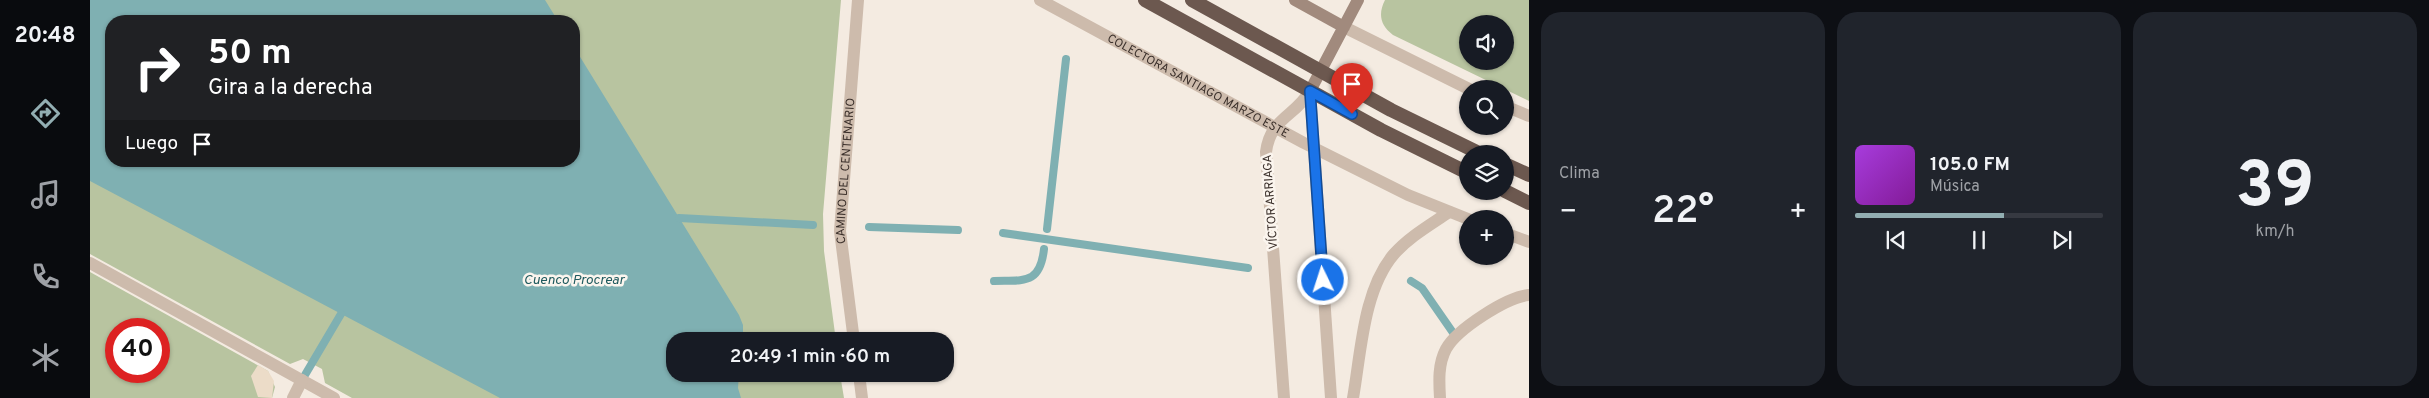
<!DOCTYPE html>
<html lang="es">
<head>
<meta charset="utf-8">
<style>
  :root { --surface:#171b24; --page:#20242c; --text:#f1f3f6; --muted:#9ea1a6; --line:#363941; --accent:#92aeb2 }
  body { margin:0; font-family:Overpass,sans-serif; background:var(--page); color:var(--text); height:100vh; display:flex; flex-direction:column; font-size:19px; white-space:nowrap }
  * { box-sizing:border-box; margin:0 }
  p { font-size:16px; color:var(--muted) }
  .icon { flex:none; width:28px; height:28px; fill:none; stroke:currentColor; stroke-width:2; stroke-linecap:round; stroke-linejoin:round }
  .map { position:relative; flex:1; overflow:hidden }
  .drawer { display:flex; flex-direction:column; gap:12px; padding:12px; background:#0d0f14; width:900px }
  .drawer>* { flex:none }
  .banner { position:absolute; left:15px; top:15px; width:475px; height:152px; border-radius:20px; box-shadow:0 1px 4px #0004; background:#202124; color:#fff; overflow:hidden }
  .controls { position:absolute; left:1369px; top:15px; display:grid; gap:10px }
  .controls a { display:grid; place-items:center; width:55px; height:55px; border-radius:50%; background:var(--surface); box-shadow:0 1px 4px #0004; font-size:25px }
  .speed { position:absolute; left:15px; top:318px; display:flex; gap:10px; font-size:25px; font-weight:700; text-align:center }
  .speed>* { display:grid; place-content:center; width:65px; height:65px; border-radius:50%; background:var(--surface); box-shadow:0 1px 4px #0004; line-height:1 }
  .speed .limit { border:8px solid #d22; background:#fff; color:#111 }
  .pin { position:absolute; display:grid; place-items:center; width:42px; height:42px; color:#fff; margin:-51px -21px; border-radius:50% 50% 50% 0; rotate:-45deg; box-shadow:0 0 5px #0007 }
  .pin .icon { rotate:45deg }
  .me { position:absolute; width:55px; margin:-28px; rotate:356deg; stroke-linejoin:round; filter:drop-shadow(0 0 4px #0008) }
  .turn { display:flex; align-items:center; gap:18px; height:105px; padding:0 20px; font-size:22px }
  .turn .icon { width:65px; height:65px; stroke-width:2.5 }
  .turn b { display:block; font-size:35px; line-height:42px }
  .then { display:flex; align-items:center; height:48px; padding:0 20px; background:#0003; gap:10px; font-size:19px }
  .big { font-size:38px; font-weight:600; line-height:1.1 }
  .drawer .tile { flex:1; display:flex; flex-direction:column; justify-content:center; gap:8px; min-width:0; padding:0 18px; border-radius:20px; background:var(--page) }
  .drawer .dial { align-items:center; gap:0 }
  .dial b { font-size:65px; line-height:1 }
  .song { display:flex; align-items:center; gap:15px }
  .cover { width:60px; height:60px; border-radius:8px; background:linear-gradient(135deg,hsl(280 70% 55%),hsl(290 70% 35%)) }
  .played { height:5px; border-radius:2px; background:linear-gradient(90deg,var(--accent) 60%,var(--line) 60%) }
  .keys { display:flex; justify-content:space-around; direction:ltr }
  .heat { display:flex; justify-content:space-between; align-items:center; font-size:28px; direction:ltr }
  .drawer .tiles { flex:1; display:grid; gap:12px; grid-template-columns:repeat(3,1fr) }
  .trip { position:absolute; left:576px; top:332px; width:288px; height:50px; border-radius:20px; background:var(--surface); box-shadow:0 1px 4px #0004; font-weight:600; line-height:50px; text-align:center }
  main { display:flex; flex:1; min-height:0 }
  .tabs { display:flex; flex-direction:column; width:90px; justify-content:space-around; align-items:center; background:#090b0e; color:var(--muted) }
  .tabs .icon { width:35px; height:35px }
  .tabs .on { color:var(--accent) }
  .tabs b { font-size:22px; color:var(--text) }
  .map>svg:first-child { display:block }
  .green { fill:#b8c4a0; fill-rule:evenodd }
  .plaza { fill:#ecdcc8 }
  .water { fill:#7fb0b2 }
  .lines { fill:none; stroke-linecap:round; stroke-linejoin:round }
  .stream { stroke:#7fb0b2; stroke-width:8 }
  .minor { stroke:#cdbbac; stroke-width:12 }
  .tertiary { stroke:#cdbbac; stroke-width:12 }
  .secondary { stroke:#a18a7d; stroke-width:12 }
  .trunk { stroke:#6c584f; stroke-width:14 }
  .route-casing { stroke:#114b97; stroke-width:12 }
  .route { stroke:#1a73e8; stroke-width:9 }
  .labels { text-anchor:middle; stroke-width:5; stroke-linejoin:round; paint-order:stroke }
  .street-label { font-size:12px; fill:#3b302b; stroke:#fbf5ee }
  .water-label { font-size:14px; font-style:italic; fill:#1f5a5e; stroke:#fbf5ee }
</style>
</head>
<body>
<main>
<nav class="tabs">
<b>20:48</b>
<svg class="icon on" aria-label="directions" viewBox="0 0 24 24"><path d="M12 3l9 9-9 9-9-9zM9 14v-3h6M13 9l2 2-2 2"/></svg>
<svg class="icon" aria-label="music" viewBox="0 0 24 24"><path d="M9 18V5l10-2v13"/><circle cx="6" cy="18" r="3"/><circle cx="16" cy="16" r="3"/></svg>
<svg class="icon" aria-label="phone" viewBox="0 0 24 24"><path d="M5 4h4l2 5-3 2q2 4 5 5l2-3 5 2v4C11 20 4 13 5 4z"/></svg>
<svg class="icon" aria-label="climate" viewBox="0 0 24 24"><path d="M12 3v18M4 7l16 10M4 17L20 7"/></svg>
</nav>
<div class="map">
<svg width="1439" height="398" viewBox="0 0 1439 398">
  <rect width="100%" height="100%" fill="#f4ebe1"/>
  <!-- green -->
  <path class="green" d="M0 0H751L733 214 734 251 746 341H585V374H750L754 398H262L235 383 232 369 213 359 200 364 0 254ZM21 21H484V161H21Z
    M1295 0H1439V101L1303 35C1290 25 1288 14 1295 0ZM1378 24H1415V61H1378Z
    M0 272 178 371 185 387 182 398H0ZM26 329H69V371H26Z"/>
  <!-- plaza -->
  <path class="plaza" d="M168 365 178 371 184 381 182 398 168 397 161 376Z"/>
  <!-- water -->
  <path class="water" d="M0 0H455L468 21H21V161H484V47L649 315 653 325V341H585V374H649L648 388 651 398H410L0 181Z"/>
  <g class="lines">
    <!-- stream -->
    <path class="stream" d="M589 218 723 225
      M779 227 868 230
      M957 229 976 59
      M913 233 1158 268
      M904 281C934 280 950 285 954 249
      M1321 281 1332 288 1366 337
      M212 380 251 314"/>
    <!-- minor -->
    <g class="minor">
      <path d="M0 263 244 398"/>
      <path id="s1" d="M764 341 750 231 768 0"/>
      <path d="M769 374 772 398"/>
      <path d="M203 398 212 380"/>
    </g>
    <!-- tertiary -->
    <g class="tertiary">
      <path id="s2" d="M950 0 1214 143 1318 195 1378 219"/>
      <path d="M1254 27 1379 89"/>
      <path d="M1220 91 1241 398"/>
      <path d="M1415 106 1439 116"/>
      <path d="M1415 233 1439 242"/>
      <path d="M1194 398 1176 152C1180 118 1206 116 1220 91"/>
      <path d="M1263 398C1271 353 1273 290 1304 254 1319 237 1340 225 1359 212"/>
      <path d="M1350 398C1349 381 1348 364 1356 349 1367 329 1417 297 1439 295"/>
    </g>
    <!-- secondary -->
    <path class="secondary" d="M1205 0 1254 27
      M1220 91 1268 0"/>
    <!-- trunk -->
    <path class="trunk" d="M1055 0 1291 130 1378 173
      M1102 0 1301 110 1391 154
      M1415 164 1439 175
      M1415 191 1439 203"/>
  </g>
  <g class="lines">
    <!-- route casing -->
    <g class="route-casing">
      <path id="route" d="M1233 280 1220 91 1262 114"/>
    </g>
    <!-- route -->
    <use href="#route" class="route"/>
  </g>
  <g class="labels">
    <!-- street labels -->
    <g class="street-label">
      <text dy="4" stroke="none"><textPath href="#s2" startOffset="180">COLECTORA SANTIAGO MARZO ESTE</textPath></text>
      <text dy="4" stroke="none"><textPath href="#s1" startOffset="171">CAMINO DEL CENTENARIO</textPath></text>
      <text transform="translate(1180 202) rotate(-94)" y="4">VÍCTOR ARRIAGA</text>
    </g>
    <!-- water labels -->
    <g class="water-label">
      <text x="484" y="284">Cuenco Procrear</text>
    </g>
  </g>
</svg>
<div class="controls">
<a><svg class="icon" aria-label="sound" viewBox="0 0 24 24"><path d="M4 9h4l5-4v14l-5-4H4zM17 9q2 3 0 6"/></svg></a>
<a><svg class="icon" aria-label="search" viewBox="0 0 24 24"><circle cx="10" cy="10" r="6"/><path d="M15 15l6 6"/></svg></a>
<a><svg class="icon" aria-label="layers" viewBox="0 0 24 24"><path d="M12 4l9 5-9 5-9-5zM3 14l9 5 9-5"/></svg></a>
<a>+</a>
</div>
<div class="speed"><div class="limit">40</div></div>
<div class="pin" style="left:1262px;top:114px;background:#d93025"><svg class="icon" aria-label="arrive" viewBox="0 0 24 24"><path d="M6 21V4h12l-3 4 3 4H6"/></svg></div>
<svg class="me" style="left:1233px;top:280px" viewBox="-20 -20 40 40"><circle r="17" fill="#1a73e8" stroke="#fff" stroke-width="3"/><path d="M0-11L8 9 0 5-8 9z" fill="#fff"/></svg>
<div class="trip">20:49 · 1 min · 60 m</div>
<div class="banner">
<div class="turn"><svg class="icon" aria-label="right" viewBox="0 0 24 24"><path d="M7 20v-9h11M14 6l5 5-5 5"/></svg><div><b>50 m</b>Gira a la derecha</div></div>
<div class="then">Luego<svg class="icon" aria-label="arrive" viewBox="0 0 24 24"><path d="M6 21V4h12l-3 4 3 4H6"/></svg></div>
</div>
</div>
<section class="drawer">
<div class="tiles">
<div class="tile"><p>Clima</p>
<div class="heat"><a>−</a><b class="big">22°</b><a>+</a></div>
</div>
<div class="tile">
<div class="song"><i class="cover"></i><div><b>105.0 FM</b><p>Música</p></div></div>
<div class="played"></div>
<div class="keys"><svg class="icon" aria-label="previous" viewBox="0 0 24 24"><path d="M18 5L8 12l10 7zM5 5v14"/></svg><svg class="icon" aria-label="pause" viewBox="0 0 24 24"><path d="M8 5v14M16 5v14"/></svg><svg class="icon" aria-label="next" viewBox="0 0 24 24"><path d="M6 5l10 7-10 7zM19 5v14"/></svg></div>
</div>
<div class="tile dial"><b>39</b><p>km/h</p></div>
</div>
</section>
</main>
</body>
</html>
